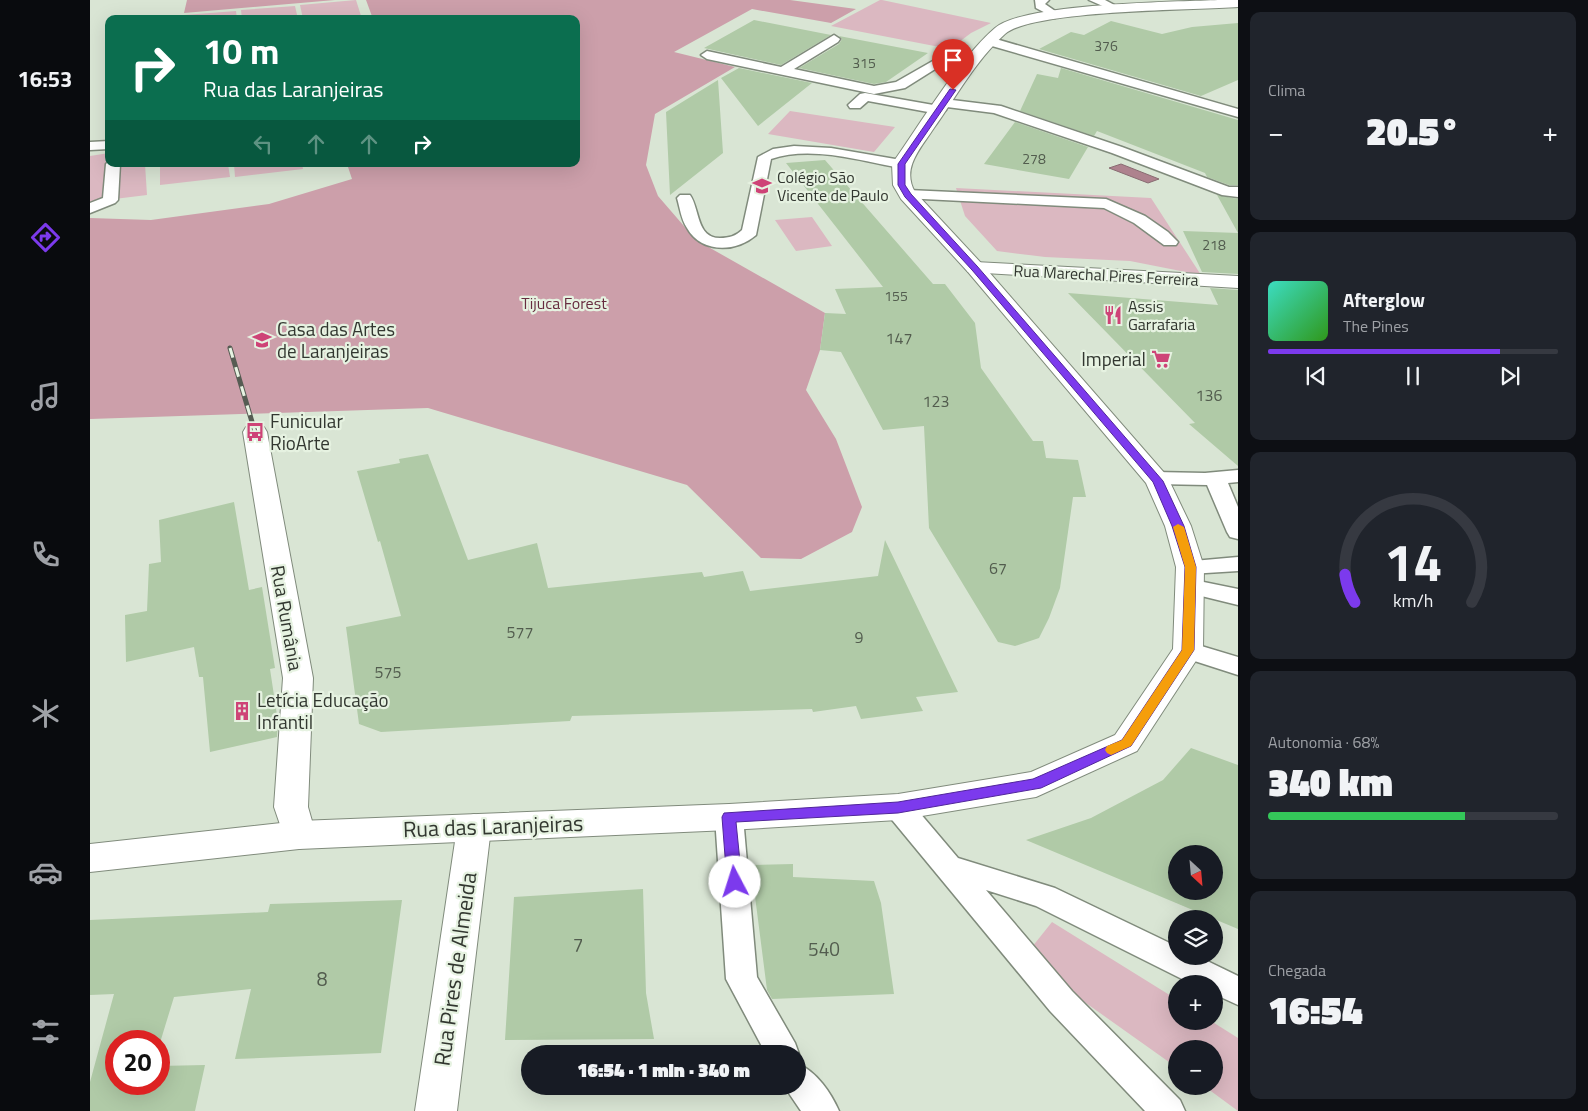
<!DOCTYPE html>
<html lang="pt">
<head>
<meta charset="utf-8">
<style>
  :root { --surface:#171b24; --page:#20242c; --text:#f1f3f6; --muted:#9ea1a6; --line:#363941; --accent:#7c3aed }
  body { margin:0; font-family:"Titillium Web",sans-serif; background:var(--page); color:var(--text); height:100vh; display:flex; flex-direction:column; font-size:19px; white-space:nowrap }
  * { box-sizing:border-box; margin:0 }
  p { font-size:16px; color:var(--muted) }
  .icon { flex:none; width:28px; height:28px; fill:none; stroke:currentColor; stroke-width:2; stroke-linecap:round; stroke-linejoin:round }
  .map { position:relative; flex:1; overflow:hidden }
  .details { display:flex; flex-direction:column; gap:12px; padding:12px; background:#0d0f14; width:350px }
  .details>* { flex:none }
  .top-card { position:absolute; left:15px; top:15px; width:475px; height:152px; border-radius:10px; box-shadow:0 5px 20px #0002; background:#0b6e4f; color:#fff; overflow:hidden }
  .needle { width:32px; rotate:154deg }
  .controls { position:absolute; left:1078px; top:845px; display:grid; gap:10px }
  .controls a { display:grid; place-items:center; width:55px; height:55px; border-radius:50%; background:var(--surface); box-shadow:0 5px 20px #0002; font-size:25px }
  .speed { position:absolute; left:15px; top:1030px; display:flex; gap:10px; font-size:25px; font-weight:700; text-align:center }
  .speed>* { display:grid; place-content:center; width:65px; height:65px; border-radius:50%; background:var(--surface); box-shadow:0 5px 20px #0002; line-height:1 }
  .speed .limit { border:8px solid #d22; background:#fff; color:#111 }
  .pin { position:absolute; display:grid; place-items:center; width:42px; height:42px; color:#fff; margin:-51px -21px; border-radius:50% 50% 50% 0; rotate:-45deg; box-shadow:0 0 5px #0007 }
  .pin .icon { rotate:45deg }
  .me { position:absolute; width:55px; margin:-28px; rotate:355deg; stroke-linejoin:round; filter:drop-shadow(0 0 4px #0008) }
  .turn { display:flex; align-items:center; gap:18px; height:105px; padding:0 15px; font-size:22px }
  .turn .icon { width:65px; height:65px; stroke-width:2.5 }
  .turn b { display:block; font-size:35px; line-height:42px }
  .lanes { display:flex; align-items:center; height:48px; padding:0 15px; background:#0003; justify-content:center; gap:25px; direction:ltr }
  .lanes .off { opacity:.35 }
  .big { font-size:38px; font-weight:800; line-height:1.1 }
  .details .tile { flex:1; display:flex; flex-direction:column; justify-content:center; gap:8px; min-width:0; padding:0 18px; border-radius:10px; background:var(--page) }
  .details .dial { align-items:center; gap:0 }
  .dial svg { height:130px; overflow:visible; fill:none; stroke:var(--line); stroke-width:7; stroke-linecap:round; text-anchor:middle }
  .dial text { fill:var(--text); stroke:none }
  .song { display:flex; align-items:center; gap:15px }
  .cover { width:60px; height:60px; border-radius:8px; background:linear-gradient(135deg,hsl(170 70% 55%),hsl(110 70% 35%)) }
  .played { height:5px; border-radius:2px; background:linear-gradient(90deg,var(--accent) 80%,var(--line) 80%) }
  .keys { display:flex; justify-content:space-around; direction:ltr }
  .heat { display:flex; justify-content:space-between; align-items:center; font-size:28px; direction:ltr }
  .charge { height:8px; border-radius:4px; background:linear-gradient(90deg,#34c759 68%,var(--line) 0) }
  .trip { position:absolute; left:431px; top:1045px; width:285px; height:50px; border-radius:25px; background:var(--surface); box-shadow:0 5px 20px #0002; font-weight:800; line-height:50px; text-align:center }
  main { display:flex; flex:1; min-height:0 }
  .dock { display:flex; flex-direction:column; width:90px; justify-content:space-around; align-items:center; background:#090b0e; color:var(--muted) }
  .dock .icon { width:35px; height:35px }
  .dock .current { color:var(--accent) }
  .dock b { font-size:22px; color:var(--text) }
  .map>svg:first-child { display:block }
  .green { fill:#dbb8c1 }
  .forest { fill:#cc9faa }
  .water { fill:#ae828e; stroke:#896c72 }
  .building { fill:#b0caa7; fill-rule:evenodd }
  .lines { fill:none; stroke-linecap:round; stroke-linejoin:round }
  .lane-casing { stroke:#808b7c; stroke-width:3 }
  .street-casing { stroke:#808b7c; stroke-width:2 }
  .secondary-casing { stroke:#808b7c; stroke-width:2 }
  .lane { fill:#fff; fill-rule:evenodd }
  .street { fill:#fff; fill-rule:evenodd }
  .secondary { fill:#fff; fill-rule:evenodd }
  .rail-casing { stroke:#565c53; stroke-width:5 }
  .rail { stroke:#e6f2e1; stroke-width:3; stroke-dasharray:10; stroke-linecap:butt }
  .route { fill:#7c3aed; stroke:#51269a }
  .slow { fill:#f59e0b }
  .labels { text-anchor:middle; stroke-width:4.5; stroke-linejoin:round; paint-order:stroke }
  .far-number-label { font-size:14px; fill:#525c4e }
  .far-poi-label { font-size:16px; fill:#323730; stroke:#e6f2e1; text-anchor:start }
  .far-street-label { font-size:16px; fill:#323730; stroke:#e6f2e1 }
  .far-park-label { font-size:16px; fill:#672c3f; stroke:#e6f2e1 }
  .number-label { font-size:16px; fill:#525c4e }
  .poi-label { font-size:19px; fill:#323730; stroke:#e6f2e1; text-anchor:start }
  .street-label { font-size:19px; fill:#323730; stroke:#e6f2e1 }
  .near-number-label { font-size:19px; fill:#525c4e }
  .near-street-label { font-size:22px; fill:#323730; stroke:#e6f2e1 }
</style>
</head>
<body>
<main>
<nav class="dock">
<b>16:53</b>
<svg class="icon current" aria-label="directions" viewBox="0 0 24 24"><path d="M12 3l9 9-9 9-9-9zM9 14v-3h6M13 9l2 2-2 2"/></svg>
<svg class="icon" aria-label="music" viewBox="0 0 24 24"><path d="M9 18V5l10-2v13"/><circle cx="6" cy="18" r="3"/><circle cx="16" cy="16" r="3"/></svg>
<svg class="icon" aria-label="phone" viewBox="0 0 24 24"><path d="M5 4h4l2 5-3 2q2 4 5 5l2-3 5 2v4C11 20 4 13 5 4z"/></svg>
<svg class="icon" aria-label="climate" viewBox="0 0 24 24"><path d="M12 3v18M4 7l16 10M4 17L20 7"/></svg>
<svg class="icon" aria-label="car" viewBox="0 0 24 24"><path d="M5 17H2v-5l4-1 3-4h7l3 4 3 1v5h-3M9 17h6M6 11h13"/><circle cx="7" cy="17" r="2"/><circle cx="17" cy="17" r="2"/></svg>
<svg class="icon" aria-label="filters" viewBox="0 0 24 24"><path d="M4 7h16M4 17h16"/><circle cx="9" cy="7" r="2"/><circle cx="15" cy="17" r="2"/></svg>
</nav>
<div class="map">
<svg width="1148" height="1111" viewBox="0 0 1148 1111">
  <rect width="100%" height="100%" fill="#d9e5d4"/>
  <!-- green -->
  <path class="green" d="M266 0 272 19H213L210 5Z
    M790 0H792L901 23 881 33 860 49 741 26Z
    M205 6 208 19H152L151 10Z
    M146 11 147 19H95L94 15Z
    M700 111 805 127 784 152 678 134Z
    M19 153V164H55L57 195 0 202V156Z
    M70 164H138L140 177 70 185Z
    M144 164H212L213 169 145 177Z
    M866 188 1061 198 1111 275 1040 261 955 257 907 251 875 216Z
    M722 217 742 246 706 251 685 220Z
    M962 922 1086 999V1021H1121L1148 1038V1111L1114 1086H1124V1049H1086V1067L986 996 942 947Z"/>
  <!-- forest -->
  <path class="forest" d="M97 0H245L94 13Z
    M276 0H700L766 9 741 23 662 9 584 52 645 67 565 114 556 165 568 196 606 240 735 313 730 350 716 390 746 439 772 507 762 532 711 559 671 558 597 485 338 408 0 419V218L61 220 179 204 262 179 257 164H486V19H283Z"/>
  <!-- water -->
  <path class="water" d="M1031 164 1069 179 1058 183 1019 168Z"/>
  <!-- building -->
  <path class="building" d="M664 20 741 35 691 65 614 48Z
    M1021 21 1072 34 1102 27 1148 23V80L1111 96 949 49 981 32 994 35Z
    M749 36 838 53 796 82 784 84 709 68 749 44 752 39Z
    M649 68 722 83 668 126 631 78Z
    M971 68 1148 120V185H1139L1117 177 1115 173 1007 131 1004 136 930 111 947 74 968 78Z
    M628 80 633 153 580 195 576 112Z
    M925 122 998 147 979 179 894 164Z
    M735 160 843 284H855L885 323 891 368 943 441H953L956 458 988 460 996 497H983L970 588 959 618 949 638 925 646 908 642 839 528 834 426 793 430 751 352 730 350 735 313 756 314 745 289 793 287 696 163Z
    M1127 195 1148 199V233Z
    M1093 231 1148 233V274L1112 272Z
    M1120 288 1148 290V466L1099 424 1105 423 978 293 1128 305Z
    M338 454 378 560 447 543 458 588 612 572 614 577 653 571 660 591 788 576 795 540 868 692 826 697 833 711 771 719 766 706 723 712 722 709 482 716 480 721 291 732 269 724 256 627 311 616 290 541 288 542 267 471 310 463 309 459Z
    M144 502 159 590 172 587 185 668 180 669 188 722 187 737 120 752 113 677H109L104 647 36 662 35 615 57 611 59 564 71 562 69 520Z
    M1101 748 1148 765V929L936 840 1001 818 1073 780ZM1086 854H1124V891H1086Z
    M703 864V877L784 881 791 903 804 994 682 999 677 990 661 865Z
    M553 889 556 993 564 1039 415 1040 424 897Z
    M312 900 291 1053 145 1059 161 989 84 997 69 1046V1041H26V1084H69V1066L115 1065 105 1111H0V1082L24 994 0 995V920L178 912 180 904Z"/>
  <g class="lines">
    <!-- lane casing -->
    <g class="lane-casing">
      <path id="lane" d="M945 0H959L955 4 971 15 965 18 946 8Z
        M999 0H1015L1030 8 1024 11Z
        M744 35 750 39 748 42 704 69 784 86 806 82 848 58 880 60 886 64 880 68 850 66 815 88 784 94 617 59 611 55 617 51 691 67Z
        M899 37 1148 109V117L895 44 893 41Z
        M775 93 849 106 856 110 849 114 778 101 770 108H760L758 105 770 94Z
        M854 99 911 106 1032 147 1139 187H1148V197L1132 195 1022 153 904 113 849 106 847 103 849 100Z
        M19 141V149L0 150V142Z
        M704 146 741 148 811 160 818 164 811 168C771 161 721 145 681 159L666 235C645 253 611 253 597 228 591 219 590 208 587 198L590 195H600C610 209 606 238 630 238 639 238 646 236 652 230L668 157 683 149Z
        M19 161V164H30L28 200 25 203 0 213V203L13 198 16 164Z
        M818 190 1016 199 1055 216 1078 232 1088 242 1086 245H1074L1044 223 1014 208 813 198 810 195 813 192Z
        M1148 470V482L1138 483 1148 507V539L1140 537 1137 532 1117 485 1065 484 1058 482 1055 478 1058 474 1065 472 1115 473Z
        M1148 557V571L1100 574 1092 572 1089 567 1092 562Z
        M1099 579 1148 589V605L1091 591 1087 586 1091 581Z
        M1098 642 1148 657V675L1089 656 1086 650 1089 644Z
        M808 796 818 799 868 858 965 888 1086 946V956H1107L1148 976V1005L1124 994V984H1102L946 906 896 890 982 991 1090 1100 1095 1111H1055L960 1011 798 815 794 807 798 799Z
        M639 806 649 809 653 817 667 977 705 1043 709 1054 708 1058V1054H676L636 979 625 817 629 809Z
        M708 1064C727 1072 741 1093 749 1111H711L694 1086H708Z"/>
    </g>
    <!-- street casing -->
    <g class="street-casing">
      <path id="street" d="M885 262 1148 276V288L878 272 875 268 878 264Z
        M165 425 174 427 177 432 223 678 218 807 226 835 221 845 209 849 197 845 184 807 193 678 153 432 156 427Z
        M384 814 396 818 401 828 367 1111H325L367 828 372 818Z"/>
    </g>
    <!-- secondary casing -->
    <g class="secondary-casing">
      <path id="secondary" d="M1128 0H1148V7C1105 10 942 10 915 34 886 60 866 97 844 128 831 148 811 168 825 192L892 264 1077 476 1101 526 1114 567 1113 650 1047 751 946 797 808 820 639 830 209 849 0 872V844L209 821 639 804 808 794 941 772 1025 735 1083 649 1086 567 1075 526 1056 483 878 272 811 199 803 185 802 164C831 123 868 60 905 28 934 3 1084 2 1128 0Z"/>
    </g>
    <!-- lane -->
    <use href="#lane" class="lane"/>
    <!-- street -->
    <use href="#street" class="street"/>
    <!-- secondary -->
    <use href="#secondary" class="secondary"/>
    <!-- rail casing -->
    <g class="rail-casing">
      <path id="rail" d="M140 348 165 432"/>
    </g>
    <!-- rail -->
    <use href="#rail" class="rail"/>
  </g>
  <!-- route -->
  <path class="route" d="M860 89 866 90 815 164V185L821 194 887 266 1073 481 1094 526 1106 567 1104 650 1041 746 951 788 808 813 646 822 652 882 650 887 645 888 640 887 637 882 632 817 634 813 808 802 943 779 1032 740 1092 650 1095 567 1082 526 1063 482 882 270 815 197 808 185V164Z"/>
  <!-- slow -->
  <path class="slow" d="M1088 524 1094 527 1106 567 1104 650 1041 746 1021 755 1017 753 1015 750 1017 746 1032 740 1092 650 1095 567 1083 527Z"/>
  <!-- icons -->
  <defs>
    <g id="school-bare" transform="scale(1.5)"><path d="M0-5L7-2L0 1L-7-2ZM-4 1L0 2.5L4 1V4Q0 6-4 4Z" fill="#ce4377" stroke="#e6f2e1" stroke-width="2.5" paint-order="stroke"/></g>
    <g id="restaurant-bare" transform="scale(1.5)"><path d="M-5-6h1v4h1v-4h1v4h1v-4h1v5L-1.5 .5V6h-2V.5L-5-1ZM5-6V6H3V1.5H1.5Q1.5-4 5-6Z" fill="#ce4377" stroke="#e6f2e1" stroke-width="2.5" paint-order="stroke"/></g>
    <g id="supermarket-bare" transform="scale(1.5)"><path d="M-6-5.5h2.5l.6 2H6L4.5 2H-2.5L-4.4-4H-6ZM-1.5 3.2a1.3 1.3 0 1 0 .1 0ZM3 3.2a1.3 1.3 0 1 0 .1 0Z" fill="#ce4377" stroke="#e6f2e1" stroke-width="2.5" paint-order="stroke"/></g>
    <g id="bus-bare" transform="scale(1.5)"><path d="M-5-6H5V4H4V6H2V4H-2V6H-4V4H-5ZM-3.5-4V0h7V-4ZM-3.5 1.2v1.5H-2V1.2ZM2 1.2v1.5H3.5V1.2Z" fill="#ce4377" stroke="#e6f2e1" stroke-width="2.5" paint-order="stroke"/></g>
    <g id="building-bare" transform="scale(1.5)"><path d="M-4-6H4V6H1V3H-1V6H-4ZM-2.5-4.3h1.7v1.8h-1.7ZM.8-4.3h1.7v1.8H.8ZM-2.5-1h1.7V.8h-1.7ZM.8-1h1.7V.8H.8Z" fill="#ce4377" stroke="#e6f2e1" stroke-width="2.5" paint-order="stroke"/></g>
  </defs>
  <g fill-rule="evenodd">
    <use href="#school-bare" x="672" y="186"/>
    <use href="#restaurant-bare" x="1023" y="315"/>
    <use href="#school-bare" x="172" y="340"/>
    <use href="#supermarket-bare" x="1071" y="359"/>
    <use href="#bus-bare" x="165" y="432"/>
    <use href="#building-bare" x="152" y="711"/>
  </g>
  <g class="labels">
    <!-- far-number labels -->
    <g class="far-number-label">
      <text x="1016" y="51">376</text>
      <text x="774" y="68">315</text>
      <text x="944" y="164">278</text>
      <text x="1124" y="250">218</text>
      <text x="806" y="301">155</text>
    </g>
    <!-- far-poi labels -->
    <g class="far-poi-label">
      <text x="687" y="183">Colégio São<tspan x="687" dy="18">Vicente de Paulo</tspan></text>
      <text x="1038" y="312">Assis<tspan x="1038" dy="18">Garrafaria</tspan></text>
    </g>
    <!-- far-street labels -->
    <g class="far-street-label">
      <text transform="translate(1016 275) rotate(3)" y="6">Rua Marechal Pires Ferreira</text>
    </g>
    <!-- far-park labels -->
    <g class="far-park-label">
      <text x="474" y="309">Tijuca Forest</text>
    </g>
    <!-- number labels -->
    <g class="number-label">
      <text x="809" y="344">147</text>
      <text x="1119" y="401">136</text>
      <text x="846" y="407">123</text>
      <text x="908" y="574">67</text>
      <text x="430" y="638">577</text>
      <text x="769" y="643">9</text>
      <text x="298" y="678">575</text>
    </g>
    <!-- poi labels -->
    <g class="poi-label">
      <text x="187" y="336">Casa das Artes<tspan x="187" dy="22">de Laranjeiras</tspan></text>
      <text x="1056" y="366" text-anchor="end">Imperial</text>
      <text x="180" y="428">Funicular<tspan x="180" dy="22">RioArte</tspan></text>
      <text x="167" y="707">Letícia Educação<tspan x="167" dy="22">Infantil</tspan></text>
    </g>
    <!-- street labels -->
    <g class="street-label">
      <text transform="translate(197 618) rotate(80)" y="7">Rua Rumânia</text>
    </g>
    <!-- near-number labels -->
    <g class="near-number-label">
      <text x="488" y="952">7</text>
      <text x="734" y="956">540</text>
      <text x="232" y="986">8</text>
    </g>
    <!-- near-street labels -->
    <g class="near-street-label">
      <text transform="translate(403 826) rotate(-2)" y="8">Rua das Laranjeiras</text>
      <text transform="translate(365 969) rotate(-82)" y="8">Rua Pires de Almeida</text>
    </g>
  </g>
</svg>
<div class="controls">
<a><svg class="needle" viewBox="-14 -14 28 28"><path d="M0-13l5 13h-10z" fill="#e53935"/><path d="M0 13l5-13h-10z" fill="#9ea1a6"/></svg></a>
<a><svg class="icon" aria-label="layers" viewBox="0 0 24 24"><path d="M12 4l9 5-9 5-9-5zM3 14l9 5 9-5"/></svg></a>
<a>+</a>
<a>−</a>
</div>
<div class="speed"><div class="limit">20</div></div>
<div class="pin" style="left:863px;top:90px;background:#d93025"><svg class="icon" aria-label="arrive" viewBox="0 0 24 24"><path d="M6 21V4h12l-3 4 3 4H6"/></svg></div>
<svg class="me" style="left:645px;top:882px" viewBox="-20 -20 40 40"><circle r="19" fill="#fff"/><path d="M0-13L10 11 0 6-10 11z" fill="#7c3aed"/></svg>
<div class="trip">16:54 · 1 min · 340 m</div>
<div class="top-card">
<div class="turn"><svg class="icon" aria-label="right" viewBox="0 0 24 24"><path d="M7 20v-9h11M14 6l5 5-5 5"/></svg><div><b>10 m</b>Rua das Laranjeiras</div></div>
<div class="lanes"><svg class="icon off" aria-label="left" viewBox="0 0 24 24"><path d="M17 20v-9H6M10 6l-5 5 5 5"/></svg><svg class="icon off" aria-label="ahead" viewBox="0 0 24 24"><path d="M12 20V5M6 11l6-6 6 6"/></svg><svg class="icon off" aria-label="ahead" viewBox="0 0 24 24"><path d="M12 20V5M6 11l6-6 6 6"/></svg><svg class="icon" aria-label="right" viewBox="0 0 24 24"><path d="M7 20v-9h11M14 6l5 5-5 5"/></svg></div>
</div>
</div>
<section class="details">
<div class="tile"><p>Clima</p>
<div class="heat"><a>−</a><b class="big">20.5°</b><a>+</a></div>
</div>
<div class="tile">
<div class="song"><i class="cover"></i><div><b>Afterglow</b><p>The Pines</p></div></div>
<div class="played"></div>
<div class="keys"><svg class="icon" aria-label="previous" viewBox="0 0 24 24"><path d="M18 5L8 12l10 7zM5 5v14"/></svg><svg class="icon" aria-label="pause" viewBox="0 0 24 24"><path d="M8 5v14M16 5v14"/></svg><svg class="icon" aria-label="next" viewBox="0 0 24 24"><path d="M6 5l10 7-10 7zM19 5v14"/></svg></div>
</div>
<div class="tile dial"><svg viewBox="0 0 100 80">
<path d="M14 69A42 42 0 1 1 86 69"/>
<path d="M14 69A42 42 0 0 1 8 52" stroke="#7c3aed"/>
<text x="50" y="56" font-size="32" font-weight="700">14</text>
<text x="50" y="72" font-size="11">km/h</text>
</svg></div>
<div class="tile"><p>Autonomia · 68%</p><b class="big">340 km</b><div class="charge"></div></div>
<div class="tile"><p>Chegada</p><b class="big">16:54</b></div>
</section>
</main>
</body>
</html>
